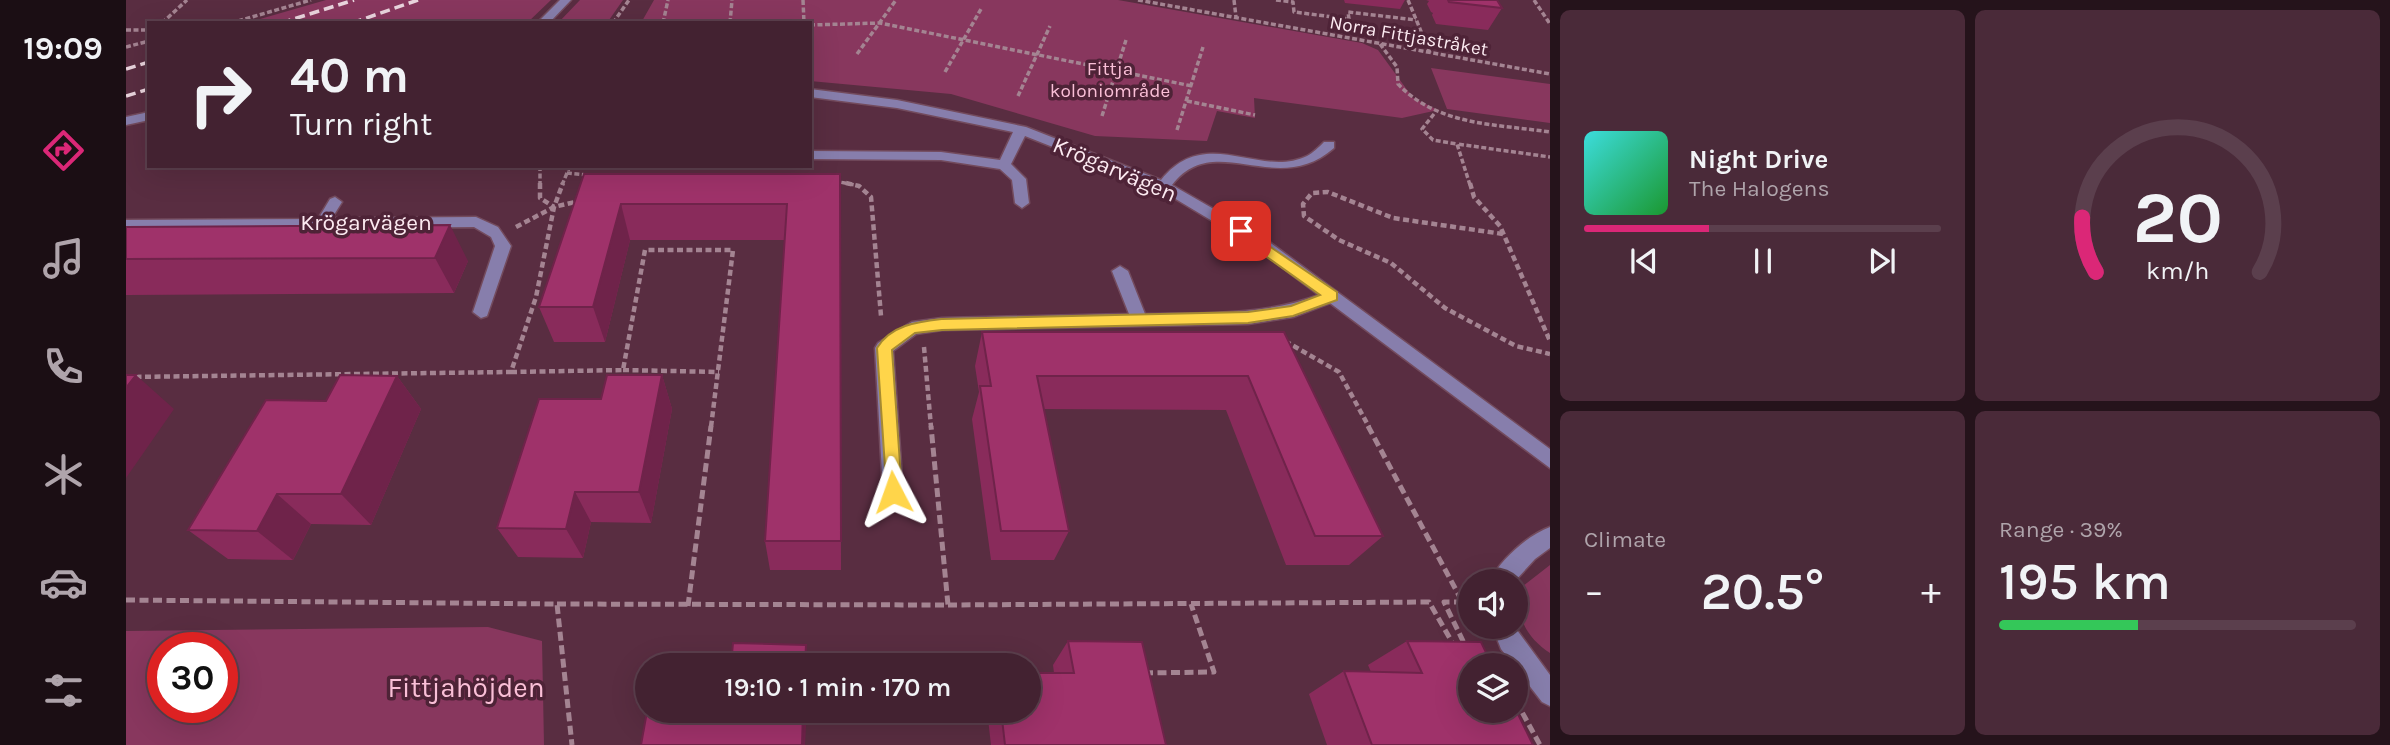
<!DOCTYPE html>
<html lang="en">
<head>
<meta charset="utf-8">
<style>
  :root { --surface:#432231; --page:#4a2a39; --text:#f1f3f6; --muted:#afa4ab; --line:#5b3f4d; --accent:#db2777 }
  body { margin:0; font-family:Karla,sans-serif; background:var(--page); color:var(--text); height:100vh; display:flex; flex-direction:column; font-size:26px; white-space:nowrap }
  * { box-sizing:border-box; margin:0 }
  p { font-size:23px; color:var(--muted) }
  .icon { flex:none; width:38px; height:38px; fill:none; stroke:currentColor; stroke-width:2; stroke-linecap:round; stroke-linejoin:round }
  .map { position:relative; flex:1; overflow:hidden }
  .side { display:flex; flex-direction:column; gap:10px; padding:10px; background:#25131b; width:840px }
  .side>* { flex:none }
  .hud { position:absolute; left:21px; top:21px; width:665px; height:147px; border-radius:0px; box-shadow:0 7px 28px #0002,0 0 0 2px var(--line); background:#432231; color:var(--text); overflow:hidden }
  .tools { position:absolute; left:1332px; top:569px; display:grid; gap:14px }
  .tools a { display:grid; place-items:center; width:70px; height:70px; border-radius:50%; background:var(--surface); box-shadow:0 7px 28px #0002,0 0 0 2px var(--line); font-size:35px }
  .speed { position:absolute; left:21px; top:632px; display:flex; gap:14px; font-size:35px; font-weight:700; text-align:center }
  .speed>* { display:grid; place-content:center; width:91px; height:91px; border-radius:50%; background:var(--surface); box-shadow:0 7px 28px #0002,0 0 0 2px var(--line); line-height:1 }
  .speed .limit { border:10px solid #d22; background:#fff; color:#111 }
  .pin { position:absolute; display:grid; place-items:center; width:60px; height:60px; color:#fff; margin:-30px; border-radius:14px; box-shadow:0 4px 10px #0006 }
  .me { position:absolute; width:77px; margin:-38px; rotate:356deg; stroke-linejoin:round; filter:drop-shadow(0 0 5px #0008) }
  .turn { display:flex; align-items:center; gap:24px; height:147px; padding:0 28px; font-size:32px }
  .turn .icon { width:91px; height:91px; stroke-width:2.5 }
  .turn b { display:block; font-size:49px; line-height:60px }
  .big { font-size:52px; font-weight:600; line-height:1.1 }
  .side .tile { flex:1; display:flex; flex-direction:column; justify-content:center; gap:10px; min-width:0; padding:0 24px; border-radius:10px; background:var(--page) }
  .side .dial { align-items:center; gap:0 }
  .dial svg { height:182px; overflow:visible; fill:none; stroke:var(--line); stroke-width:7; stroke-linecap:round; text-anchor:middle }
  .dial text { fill:var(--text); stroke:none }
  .song { display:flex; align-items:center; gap:21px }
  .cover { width:84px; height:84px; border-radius:10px; background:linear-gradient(135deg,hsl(180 70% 55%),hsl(130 70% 35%)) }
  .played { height:7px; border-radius:4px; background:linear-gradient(90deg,var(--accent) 35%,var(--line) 35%) }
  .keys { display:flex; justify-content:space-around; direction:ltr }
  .heat { display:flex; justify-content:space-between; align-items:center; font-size:38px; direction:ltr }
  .charge { height:10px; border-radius:5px; background:linear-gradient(90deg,#34c759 39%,var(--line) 0) }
  .side .tiles { flex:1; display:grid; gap:10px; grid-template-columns:repeat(2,1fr) }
  .trip { position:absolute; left:509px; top:653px; width:406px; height:70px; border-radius:35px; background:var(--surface); box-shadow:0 7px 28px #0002,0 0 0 2px var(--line); font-weight:600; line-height:70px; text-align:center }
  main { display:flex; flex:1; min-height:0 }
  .tab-bar { display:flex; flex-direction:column; width:126px; justify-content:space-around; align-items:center; background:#1b0e14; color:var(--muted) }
  .tab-bar .icon { width:49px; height:49px }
  .tab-bar .active { color:var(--accent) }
  .tab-bar b { font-size:32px; color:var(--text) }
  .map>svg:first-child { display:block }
  .green { fill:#88375e; fill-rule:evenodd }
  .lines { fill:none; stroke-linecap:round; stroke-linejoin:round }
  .minor-casing { stroke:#734b5d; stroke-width:3 }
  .path-far2 { stroke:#a48492; stroke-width:3.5; stroke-dasharray:5 2.5; stroke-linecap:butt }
  .path-far1 { stroke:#a48492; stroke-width:4.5; stroke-dasharray:6 3.5; stroke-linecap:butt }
  .path { stroke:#a48492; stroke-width:5; stroke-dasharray:9 4.5; stroke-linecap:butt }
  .minor { fill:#877eac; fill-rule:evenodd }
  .rail { stroke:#e9d4dd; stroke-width:3.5; stroke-dasharray:10 5; stroke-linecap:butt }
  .wall { fill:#892b5b }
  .shaded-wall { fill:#6f234a }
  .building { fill:#9f326a; stroke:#6f234a; stroke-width:2 }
  .route { fill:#ffd54a; stroke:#a68a30; stroke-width:2 }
  .labels { text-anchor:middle; stroke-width:7; stroke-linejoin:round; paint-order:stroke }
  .far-street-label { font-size:19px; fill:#fceaf1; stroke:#4e2337 }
  .far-park-label { font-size:19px; fill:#fabfd7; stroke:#4e2337 }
  .street-label { font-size:23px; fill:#fceaf1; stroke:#4e2337 }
  .near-park-label { font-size:28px; fill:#fabfd7; stroke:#4e2337 }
</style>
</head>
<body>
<main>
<nav class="tab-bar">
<b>19:09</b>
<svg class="icon active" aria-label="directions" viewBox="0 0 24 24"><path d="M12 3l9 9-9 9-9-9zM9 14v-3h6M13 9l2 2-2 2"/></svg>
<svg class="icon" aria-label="music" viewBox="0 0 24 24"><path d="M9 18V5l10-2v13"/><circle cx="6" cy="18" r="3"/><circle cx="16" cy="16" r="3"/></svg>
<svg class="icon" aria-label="phone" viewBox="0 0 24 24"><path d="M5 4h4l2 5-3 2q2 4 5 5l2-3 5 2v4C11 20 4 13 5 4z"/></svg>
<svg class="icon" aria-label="climate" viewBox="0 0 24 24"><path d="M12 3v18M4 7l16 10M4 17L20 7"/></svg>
<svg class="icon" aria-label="car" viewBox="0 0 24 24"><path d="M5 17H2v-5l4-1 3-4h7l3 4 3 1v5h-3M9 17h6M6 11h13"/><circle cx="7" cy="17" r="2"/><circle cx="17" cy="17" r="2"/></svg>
<svg class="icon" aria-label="filters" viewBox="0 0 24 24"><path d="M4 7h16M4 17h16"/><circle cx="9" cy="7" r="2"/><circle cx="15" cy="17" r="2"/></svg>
</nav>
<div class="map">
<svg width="1424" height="745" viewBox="0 0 1424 745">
  <rect width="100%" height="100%" fill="#592d41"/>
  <!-- green -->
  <path class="green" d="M200 0H425L401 23H120Z
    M454 0H497L481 23H432Z
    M528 0H992L1236 43 1252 50 1287 98 1312 110 1276 118 1128 98 1129 118 1091 111 1081 141 969 136 825 94 684 81V23H515Z
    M1305 68 1424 84V123L1321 109Z
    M1424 565V653C1400 637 1390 617 1393 589Z
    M362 627 416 641 418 745H0V631ZM37 648H96V707H37Z"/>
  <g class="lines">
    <!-- minor casing -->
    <g class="minor-casing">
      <path id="minor" d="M434 0H445L423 23H411Z
        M684 89 771 100 900 127 1035 180C1080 124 1133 179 1181 156 1187 153 1193 147 1198 142H1208V148C1150 199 1089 129 1046 185L1138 238 1424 449V468L1204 303 1167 317 1122 324 816 330 790 334 767 351 777 492 774 498 767 501 760 498 757 492 749 348 752 343 786 322 816 318 1003 314 986 271 994 266 1002 271 1019 314C1078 313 1137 316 1193 295L1128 246 1033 189 899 136 885 164 900 179 903 203 896 208 889 203 886 180 874 169 815 160 684 159V151L815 152 874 160 887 132 771 108 684 97Z
        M23 112V120L0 125V117Z
        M209 197 216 202 206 218 350 217 372 227 385 246 361 316 355 318 347 312 369 246 365 237 348 227 26 230 5 255 0 256V241L10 230H0V220L192 219 204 199Z
        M1424 527V548L1409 559 1389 581H1364C1374 560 1402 535 1424 527Z
        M1366 626H1388L1424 675V706L1416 702 1375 649Z"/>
    </g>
    <!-- path-far2 -->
    <path class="path-far2" d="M677 0 678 23
      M1012 0 1424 74
      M1108 0 1110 17
      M1150 0 1167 2 1168 12 1223 19 1222 12 1290 20
      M1282 0 1304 53
      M1408 0 1424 24
      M36 23 61 0
      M105 23 185 0
      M487 23 503 0
      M537 23 542 0
      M604 23 606 0
      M684 25 754 23 1066 86
      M0 30H23
      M1254 44 1271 67 1272 84C1312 126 1370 124 1424 132
      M0 47 23 41
      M731 54 770 0
      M819 72 855 9
      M892 96 924 26
      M1061 101 1129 115
      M1308 114 1296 129 1307 140 1331 144
      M976 116 1000 40
      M1051 130 1077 47
      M414 166V185
      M444 166 441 173 461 175
      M708 181 729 185
      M436 185 441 173
      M1344 185 1331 144 1424 157"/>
    <!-- path-far1 -->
    <path class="path-far1" d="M414 183V198L428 207
      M720 183 733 186 745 197 755 316
      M1344 183 1348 197 1374 226 1424 341
      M390 227 428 207 453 201
      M1377 234 1267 218 1202 192 1186 193 1177 204 1178 216 1213 240 1265 263 1319 308 1390 346 1424 354
      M1159 341 1213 372 1243 427
      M798 347 805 427
      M497 370 593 372
      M385 372 497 370 519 250H607L585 427
      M0 377 385 372 410 297 428 207 437 183"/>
    <!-- path -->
    <path class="path" d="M1242 426 1344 616
      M0 600 431 604 446 745
      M1337 602H1318L1338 643
      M431 604 822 605 805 426
      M822 605 1303 602 1326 642
      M562 606 585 426
      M1018 673 1088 672 1065 604
      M1390 701 1414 745"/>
    <!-- minor -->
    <use href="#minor" class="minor"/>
    <!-- rail -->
    <path class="rail" d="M155 23 228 0
      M226 23 292 0
      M0 69 23 62
      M0 96 23 89"/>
  </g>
  <!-- wall -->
  <path class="wall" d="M1218 0H1279L1274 9 1219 3Z
    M1300 0H1371L1376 8 1362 30 1310 24 1306 15 1307 13 1305 12 1301 4 1303 1Z
    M458 174H714L715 570H644L639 541 659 240H504L479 342H428L413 307Z
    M0 227 342 261 328 293 0 295Z
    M856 332H1158L1257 536 1223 565H1160L1100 410 918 409 943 531 928 560H865L846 419 853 392 849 366Z
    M536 375 546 409 525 523 465 522 457 558 392 557 371 528 475 399Z
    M271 376 295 409 245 525 185 524 167 560 102 559 62 530 200 401Z
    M942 641 1040 745H865L861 710H903L928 673 927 665Z
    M1281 641 1407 745H1201L1183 694 1218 671 1245 672 1242 665Z"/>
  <!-- shaded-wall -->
  <path class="shaded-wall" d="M495 204 504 240 479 342 467 307Z
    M324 225 342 261 328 293 309 258Z
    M10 375 48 409 0 478V388Z
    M536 375 546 409 525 523 513 492Z
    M271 376 295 409 245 525 215 494Z
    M449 492 465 522 457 558 440 529Z
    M151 494 185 524 167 560 131 531Z
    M680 645 682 665H679Z
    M677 710H681L679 745H676Z"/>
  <!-- building -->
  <path class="building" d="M1322 0H1371L1376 8 1323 2Z
    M458 174H714L715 541H639L661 204H495L467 307H413Z
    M324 225 309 258 0 259V227Z
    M856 332H1158L1257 536H1189L1122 376H911L943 531H875L854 386H865Z
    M0 375H10L0 388Z
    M214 375 271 376 215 494H151L131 531 62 530 140 400 200 401Z
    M481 375H536L513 492H449L440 529 371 528 413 399H475Z
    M942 641 1016 642 1040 745H879L875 710H903V673H948Z
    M1281 641 1355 642 1366 665H1344V710H1390L1407 745H1246L1218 671 1296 673Z
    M607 643 680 645 679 665H605Z
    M522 706V710H677L676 745H515Z"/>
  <!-- route -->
  <path class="route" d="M1115 227 1211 292V300L1167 316 1122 323 816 330 789 333 766 350 776 492 767 500 761 497 751 348C765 325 791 322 816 319L1122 312 1165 306 1194 295 1110 235 1108 231Z"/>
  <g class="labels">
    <!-- far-street labels -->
    <g class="far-street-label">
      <text transform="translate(1283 35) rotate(10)" y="7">Norra Fittjastråket</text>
    </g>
    <!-- far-park labels -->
    <g class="far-park-label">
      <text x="984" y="75">Fittja<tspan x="984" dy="22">koloniområde</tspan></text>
    </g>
    <!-- street labels -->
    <g class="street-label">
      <text transform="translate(989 169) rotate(23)" y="8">Krögarvägen</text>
      <text x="240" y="230">Krögarvägen</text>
    </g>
    <!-- near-park labels -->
    <g class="near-park-label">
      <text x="340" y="697">Fittjahöjden</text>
    </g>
  </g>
</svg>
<div class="tools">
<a><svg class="icon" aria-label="sound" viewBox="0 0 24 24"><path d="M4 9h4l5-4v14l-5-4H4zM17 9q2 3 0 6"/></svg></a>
<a><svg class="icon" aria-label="layers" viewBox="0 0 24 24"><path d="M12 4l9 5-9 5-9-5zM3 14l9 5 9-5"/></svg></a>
</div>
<div class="speed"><div class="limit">30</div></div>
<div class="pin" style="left:1115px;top:231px;background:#d93025"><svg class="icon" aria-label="arrive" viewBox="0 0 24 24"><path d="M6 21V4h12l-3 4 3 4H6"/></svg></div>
<svg class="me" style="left:767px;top:492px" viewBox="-20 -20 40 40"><path d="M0-17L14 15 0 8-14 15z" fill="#ffd54a" stroke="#fff" stroke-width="4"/></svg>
<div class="trip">19:10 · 1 min · 170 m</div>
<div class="hud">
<div class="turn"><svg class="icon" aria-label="right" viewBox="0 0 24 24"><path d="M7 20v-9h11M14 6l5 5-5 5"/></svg><div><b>40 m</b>Turn right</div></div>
</div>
</div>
<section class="side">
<div class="tiles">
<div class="tile">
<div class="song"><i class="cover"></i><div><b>Night Drive</b><p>The Halogens</p></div></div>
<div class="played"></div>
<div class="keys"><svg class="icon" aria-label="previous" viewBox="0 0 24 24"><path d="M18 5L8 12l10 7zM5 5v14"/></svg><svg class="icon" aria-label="pause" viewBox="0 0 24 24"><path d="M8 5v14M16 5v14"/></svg><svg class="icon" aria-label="next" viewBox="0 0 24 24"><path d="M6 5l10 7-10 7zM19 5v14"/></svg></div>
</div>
<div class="tile dial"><svg viewBox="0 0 100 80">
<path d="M14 69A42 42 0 1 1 86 69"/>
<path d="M14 69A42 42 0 0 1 8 45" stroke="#db2777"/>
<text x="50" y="56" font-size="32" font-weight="700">20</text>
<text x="50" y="72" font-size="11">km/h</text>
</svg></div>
<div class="tile"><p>Climate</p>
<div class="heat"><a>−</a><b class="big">20.5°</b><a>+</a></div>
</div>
<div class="tile"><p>Range · 39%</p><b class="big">195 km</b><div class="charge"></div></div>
</div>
</section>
</main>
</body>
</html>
